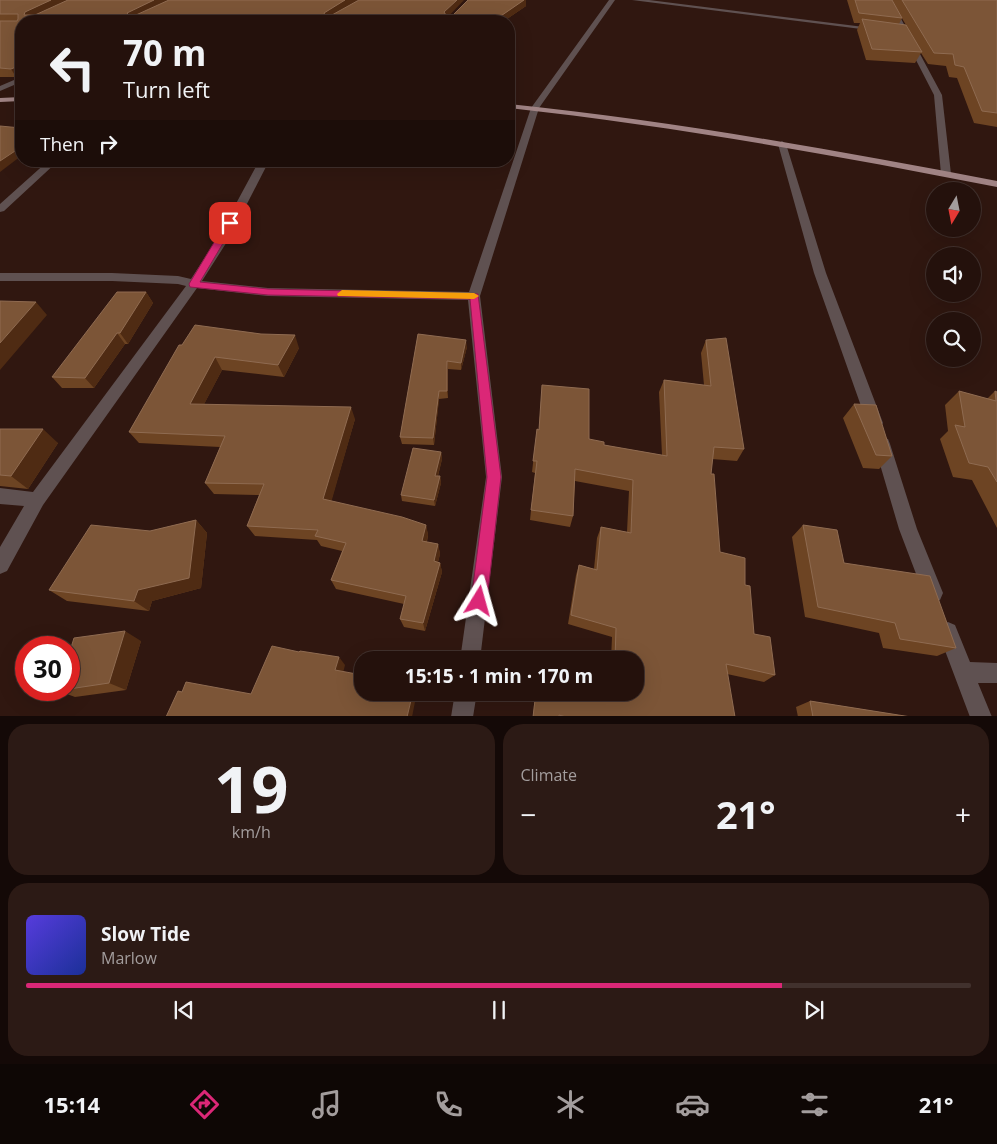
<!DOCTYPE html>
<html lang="en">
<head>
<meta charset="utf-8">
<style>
  :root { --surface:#24110c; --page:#2c1a15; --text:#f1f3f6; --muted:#a39d9d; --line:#41312d; --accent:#db2777 }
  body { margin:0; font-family:"Open Sans",sans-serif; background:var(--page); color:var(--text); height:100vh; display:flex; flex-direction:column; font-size:19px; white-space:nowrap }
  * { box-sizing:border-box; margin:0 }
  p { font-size:16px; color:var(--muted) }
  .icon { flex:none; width:28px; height:28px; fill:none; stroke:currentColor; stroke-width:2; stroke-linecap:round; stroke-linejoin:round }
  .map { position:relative; height:716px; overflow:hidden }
  .sheet { display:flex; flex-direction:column; gap:8px; padding:8px; background:#140907; flex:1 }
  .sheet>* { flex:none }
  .hud { position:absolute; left:15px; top:15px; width:500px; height:152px; border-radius:20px; box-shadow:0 5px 20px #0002,0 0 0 1px var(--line); background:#24110c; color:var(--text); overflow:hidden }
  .needle { width:32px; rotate:190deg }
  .controls { position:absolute; left:926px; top:182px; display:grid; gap:10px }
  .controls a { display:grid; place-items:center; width:55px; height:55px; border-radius:50%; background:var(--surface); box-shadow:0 5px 20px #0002,0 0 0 1px var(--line); font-size:25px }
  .speed { position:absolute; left:15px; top:636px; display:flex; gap:10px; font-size:25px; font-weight:700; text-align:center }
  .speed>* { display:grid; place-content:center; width:65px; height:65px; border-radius:50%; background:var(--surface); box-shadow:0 5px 20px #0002,0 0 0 1px var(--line); line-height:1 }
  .speed .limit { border:8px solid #d22; background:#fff; color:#111 }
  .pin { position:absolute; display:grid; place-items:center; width:42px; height:42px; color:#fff; margin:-21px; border-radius:10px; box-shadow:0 2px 8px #0006 }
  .me { position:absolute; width:55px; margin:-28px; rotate:8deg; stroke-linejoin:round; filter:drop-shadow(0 0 4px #0008) }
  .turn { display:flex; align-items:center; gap:18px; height:105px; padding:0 25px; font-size:22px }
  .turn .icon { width:65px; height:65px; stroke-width:2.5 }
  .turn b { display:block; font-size:35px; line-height:42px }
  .then { display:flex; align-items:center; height:48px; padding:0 25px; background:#0003; gap:10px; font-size:19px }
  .big { font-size:38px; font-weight:700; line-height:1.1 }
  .sheet .card { flex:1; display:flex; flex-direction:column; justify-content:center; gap:8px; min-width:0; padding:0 18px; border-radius:20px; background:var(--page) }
  .sheet .dial { align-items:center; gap:0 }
  .dial b { font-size:65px; line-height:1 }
  .song { display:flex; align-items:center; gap:15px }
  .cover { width:60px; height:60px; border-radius:8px; background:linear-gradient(135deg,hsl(250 70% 55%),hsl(230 70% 35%)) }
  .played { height:5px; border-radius:2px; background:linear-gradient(90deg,var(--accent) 80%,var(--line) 80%) }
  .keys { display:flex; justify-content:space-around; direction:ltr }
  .heat { display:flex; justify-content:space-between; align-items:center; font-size:28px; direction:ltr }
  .sheet .tiles { flex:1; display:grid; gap:8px; grid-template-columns:1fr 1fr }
  .card:last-child { grid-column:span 2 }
  .trip { position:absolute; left:354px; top:651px; width:290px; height:50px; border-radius:20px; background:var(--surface); box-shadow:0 5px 20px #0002,0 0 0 1px var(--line); font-weight:700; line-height:50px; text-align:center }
  .menu { display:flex; height:80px; justify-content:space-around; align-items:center; background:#0e0705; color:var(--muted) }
  .menu .icon { width:35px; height:35px }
  .menu .on { color:var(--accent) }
  .menu b { font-size:22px; color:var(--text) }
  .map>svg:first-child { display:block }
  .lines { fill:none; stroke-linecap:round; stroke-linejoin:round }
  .minor { fill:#5f5151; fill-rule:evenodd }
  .primary { fill:#a08384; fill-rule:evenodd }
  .wall { fill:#6d4423; fill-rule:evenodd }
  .shaded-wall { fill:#4f2b13 }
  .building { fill:#7c5537; stroke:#8f6b51 }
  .route { fill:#db2777; stroke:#8e194d }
  .slow { fill:#f59e0b }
</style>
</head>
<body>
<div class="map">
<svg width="997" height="717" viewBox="0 0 997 717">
  <rect width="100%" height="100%" fill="#301710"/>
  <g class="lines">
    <!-- minor -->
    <path class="minor" d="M609 0H615L539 108 480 296 502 477 480 660H460L486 477 468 300 268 296 197 288 43 505 7 571 0 574V547L24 506 0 504V488L33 492 186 286 178 284 112 281H0V273H112L178 276 191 279 218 237 259 161H269L230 237 202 281 268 288 469 292 531 108Z
      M632 0H649L880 29 877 31Z
      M885 0H891L942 95 951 174 949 176 946 177 941 174 934 95Z
      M21 77V82L0 91V86Z
      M782 141 786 144 826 273 883 423 880 427 875 429 870 427 867 423 814 273 778 144Z
      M48 161H58L4 211 0 212V204Z
      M882 437 888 439 890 444 917 529 943 593 940 600 933 603 926 600 899 529 874 444 876 439Z
      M948 622 955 625 970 662 997 663V683H978L992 717H970L938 632 941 625Z
      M455 692H477L473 717H451Z"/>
    <!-- primary -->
    <path class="primary" d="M21 97V101L0 102V98Z
      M509 104C673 121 835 150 997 181V187C835 155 673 126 509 108Z"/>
  </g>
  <!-- wall -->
  <path class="wall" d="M0 0H358L349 6 449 15H453L468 0H526V6L504 21H21V75L16 77H0Z
    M847 0H997V127L974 123 957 78 949 77 946 66 928 64 921 53 915 63 866 60 857 30 860 23H854ZM900 15 906 25 899 24 902 18Z
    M146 292 153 303 128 344H125L94 388H62L52 377Z
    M418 334 467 347 461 370 448 369V398L439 399 434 445 402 444 400 437Z
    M706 340 744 449 737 461 712 459 711 474 720 552 745 585 754 634 775 675 764 682 727 674 735 717H533L535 692H635V660H611L612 637 568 624 576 575 579 565 594 569 597 538 601 527 627 532 629 491 575 481 573 516 570 527 530 520 535 473 532 472 537 429 539 430 542 385 589 439 604 445 662 455 659 392 664 380 704 385 701 353Z
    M182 345 299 348 284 377 222 370 204 404 355 419 331 501 426 525 428 535 427 542 438 544 440 554 438 562 440 563 442 572 425 631 404 627 400 619 404 604 336 589 331 580 342 551 321 546 317 540 255 536 247 526 259 495 214 494 205 483 220 447 139 443 129 432Z
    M959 391 987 399 995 391 997 392V528L972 480 953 477 940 439 948 431 945 405Z
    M854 404 892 456 879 469 863 468 843 418Z
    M0 429 58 443 28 489 0 486Z
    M441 452 442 459 438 476H440L441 483 435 506 402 501 401 495Z
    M196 520 207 533 201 588 152 601 149 611 67 601 49 590 150 531Z
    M803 525 844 563 956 648 937 656 883 648 879 633 805 617 792 537Z
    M141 641 126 690 75 697 56 690H69V654Z
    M810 701 911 717H798L796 707Z"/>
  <!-- shaded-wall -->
  <path class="shaded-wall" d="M51 0H71L29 19 24 15 25 12Z
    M154 0H171L130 21 127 13Z
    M345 0H358L325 21 324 13Z
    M457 0H464L445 20 444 12Z
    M524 0H526V6L504 21 495 20Z
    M511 22V29L509 31V24Z
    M16 67 21 75 16 77 11 69Z
    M20 147 21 148V156L0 172V161Z
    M146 292 153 303 128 344 120 333Z
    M36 302 47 315 0 370V343Z
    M117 333 125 344 94 388 85 378Z
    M295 335 299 348 284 377 278 365Z
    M466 340 467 347 461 370V363Z
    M215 357 222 370 198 416 190 404Z
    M447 361 448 369V398L447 391Z
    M439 391V399L434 445 433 438Z
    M351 407 355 419 329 510 323 499Z
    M43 429 58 443 28 489 11 476Z
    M441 452 442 459 436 483 435 476Z
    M440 476 441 483 435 506 434 500Z
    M196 520 207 533 201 588 152 601 149 611 134 601 138 590Z
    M426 525 428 535 424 551 422 541Z
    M438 544 440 554 436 570 434 561Z
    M440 563 442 572 425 631 423 623Z
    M125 631 141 641 126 690 109 683Z
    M339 657 345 665 342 677 335 670Z
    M413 692H417L412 717H407Z"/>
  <!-- building -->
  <path class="building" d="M0 0H51L25 12 24 15H35L68 0H154L127 13 129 15H136L169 0H345L324 13 325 15H332L359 0H457L444 12 446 15H453L468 0H524L495 20 507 21H21V69H18L16 67 11 69 0 68V21H17L18 19V14H0Z
    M855 0H892L902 18 859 13Z
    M902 0H997V113L982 111 964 67 955 65 953 54 934 53Z
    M862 19 906 25 922 52 872 49Z
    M0 126 21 128V147L0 161Z
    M117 292H146L120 333H117L85 378 52 377Z
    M0 301 36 302 0 343Z
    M195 325 261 334 295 335 278 365 215 357 190 404 351 407 323 499 402 517 426 525 422 541 438 544 434 561 440 563 423 623 400 619 406 596 331 580 346 543 315 536 318 530 247 526 264 484 205 483 225 436 129 432 179 345H182Z
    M418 334 466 340 461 363 447 361V391H439L433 438 400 437Z
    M726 338 744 449 714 447 711 474H714L720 552 745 558V585L750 586 754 634 770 637 775 675 726 664 735 717H566L559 715V717H533L536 692H635V660H615L616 628 571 615 579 565 597 570 601 527 631 533 633 480 575 469 573 516 531 510 537 461H533L537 429 539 430 542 385 589 389V439L604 442V445L667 456 664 380 711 386 706 340Z
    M959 391 996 401 995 391 997 392V482L988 467 969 463 955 425 965 427Z
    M854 404 876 405 892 456 876 455Z
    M0 429H43L11 476 0 475Z
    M413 448 441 452 435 476H440L434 500 401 495Z
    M196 520 189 578 138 590 134 601 49 590 91 525 150 531Z
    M803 525 837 530 844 563 930 576 956 648 900 639 895 623 818 607Z
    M125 631 109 683 69 689V654L74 638Z
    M272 646 299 652 300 651 339 657 335 670 362 675V692H413L407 717H166L178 691 182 692 186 682 251 694Z
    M810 701 911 717H813Z"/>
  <!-- route -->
  <path class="route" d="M227 221H234L235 223 200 282 268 289 478 294 501 477 487 601 484 606 479 609 473 606 471 601 487 477 470 299 268 295 190 287 189 284Z"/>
  <!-- slow -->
  <path class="slow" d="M342 290 474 293 479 296 474 299 338 296 337 294Z"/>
</svg>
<div class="controls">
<a><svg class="needle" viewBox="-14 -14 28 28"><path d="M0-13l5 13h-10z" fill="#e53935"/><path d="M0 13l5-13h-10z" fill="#a39d9d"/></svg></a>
<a><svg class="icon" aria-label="sound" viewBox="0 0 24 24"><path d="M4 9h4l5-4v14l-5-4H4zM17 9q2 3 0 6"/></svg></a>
<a><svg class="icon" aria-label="search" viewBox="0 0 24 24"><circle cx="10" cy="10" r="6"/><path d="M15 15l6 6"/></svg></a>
</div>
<div class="speed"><div class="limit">30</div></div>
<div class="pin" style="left:230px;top:223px;background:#d93025"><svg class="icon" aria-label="arrive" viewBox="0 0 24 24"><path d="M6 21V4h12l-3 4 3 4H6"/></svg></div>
<svg class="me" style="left:479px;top:601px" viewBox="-20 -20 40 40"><path d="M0-17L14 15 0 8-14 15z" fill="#db2777" stroke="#fff" stroke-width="4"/></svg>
<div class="trip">15:15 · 1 min · 170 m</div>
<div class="hud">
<div class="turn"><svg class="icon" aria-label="left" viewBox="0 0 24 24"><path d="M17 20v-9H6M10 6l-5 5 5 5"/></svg><div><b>70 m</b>Turn left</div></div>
<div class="then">Then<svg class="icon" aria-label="right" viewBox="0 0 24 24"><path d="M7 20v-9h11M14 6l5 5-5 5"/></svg></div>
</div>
</div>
<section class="sheet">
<div class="tiles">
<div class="card dial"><b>19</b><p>km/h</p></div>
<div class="card"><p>Climate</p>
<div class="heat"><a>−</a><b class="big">21°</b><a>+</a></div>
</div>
<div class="card">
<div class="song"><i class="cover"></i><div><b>Slow Tide</b><p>Marlow</p></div></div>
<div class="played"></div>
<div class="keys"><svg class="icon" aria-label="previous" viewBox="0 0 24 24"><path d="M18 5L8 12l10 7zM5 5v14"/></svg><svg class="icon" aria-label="pause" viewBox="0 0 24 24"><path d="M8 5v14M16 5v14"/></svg><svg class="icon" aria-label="next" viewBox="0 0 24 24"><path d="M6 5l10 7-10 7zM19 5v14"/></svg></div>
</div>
</div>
</section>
<nav class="menu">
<b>15:14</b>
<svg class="icon on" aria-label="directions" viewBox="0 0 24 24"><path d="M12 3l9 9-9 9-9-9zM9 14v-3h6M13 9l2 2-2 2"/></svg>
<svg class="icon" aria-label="music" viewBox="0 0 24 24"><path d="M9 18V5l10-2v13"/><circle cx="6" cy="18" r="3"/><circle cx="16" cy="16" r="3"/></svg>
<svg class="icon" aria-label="phone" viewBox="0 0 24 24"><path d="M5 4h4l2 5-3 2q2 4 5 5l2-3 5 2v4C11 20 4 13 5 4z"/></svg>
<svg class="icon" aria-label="climate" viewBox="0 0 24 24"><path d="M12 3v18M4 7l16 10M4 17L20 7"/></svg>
<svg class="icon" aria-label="car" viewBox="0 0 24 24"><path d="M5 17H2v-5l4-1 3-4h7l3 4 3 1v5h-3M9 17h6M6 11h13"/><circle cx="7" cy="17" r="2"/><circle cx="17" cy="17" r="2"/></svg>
<svg class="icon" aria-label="filters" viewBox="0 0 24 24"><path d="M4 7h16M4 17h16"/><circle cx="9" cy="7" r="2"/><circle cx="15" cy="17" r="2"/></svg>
<b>21°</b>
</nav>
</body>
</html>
